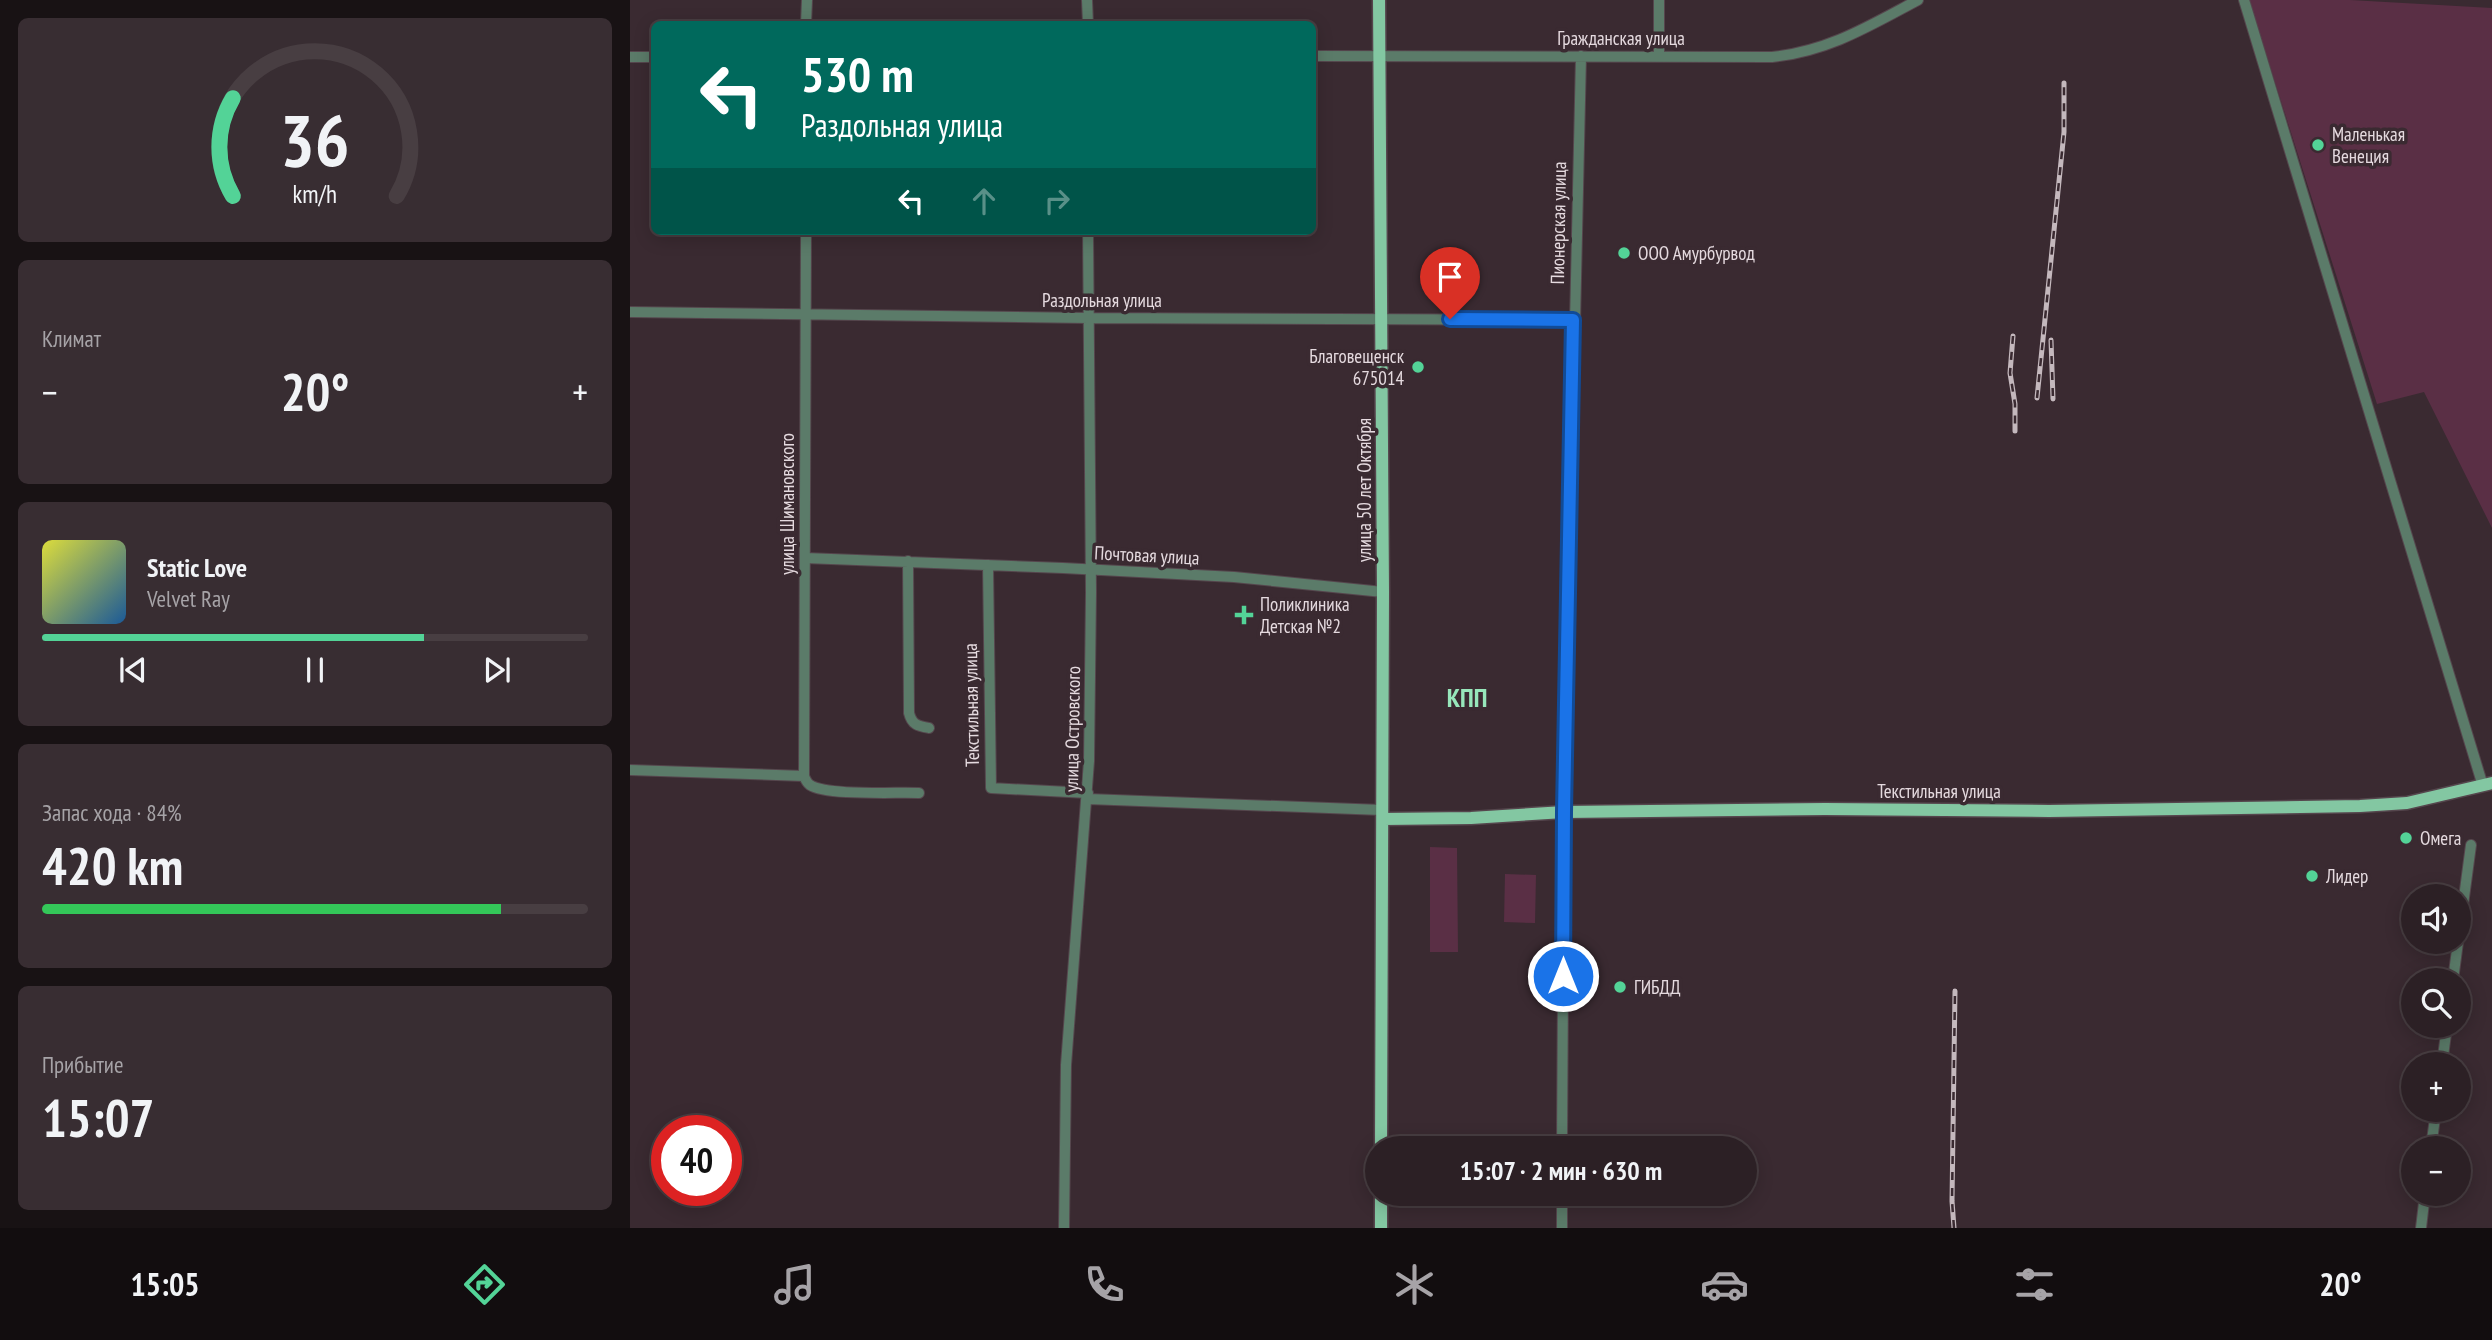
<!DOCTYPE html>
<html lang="ru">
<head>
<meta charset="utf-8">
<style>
  :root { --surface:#2c2025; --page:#382d32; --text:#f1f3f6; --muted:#a6a3a7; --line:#483e42; --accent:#53d397 }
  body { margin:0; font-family:"PT Sans Narrow",sans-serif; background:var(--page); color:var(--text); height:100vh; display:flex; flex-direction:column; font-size:26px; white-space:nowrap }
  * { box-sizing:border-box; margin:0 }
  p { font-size:23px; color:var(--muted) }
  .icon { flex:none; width:38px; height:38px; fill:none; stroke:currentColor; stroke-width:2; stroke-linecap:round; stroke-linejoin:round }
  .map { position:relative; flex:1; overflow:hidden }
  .panel { display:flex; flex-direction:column; gap:18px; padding:18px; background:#181214; width:630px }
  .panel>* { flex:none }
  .top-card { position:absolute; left:21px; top:21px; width:665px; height:214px; border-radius:10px; box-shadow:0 4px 18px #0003,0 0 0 2px var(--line); background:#00695c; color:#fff; overflow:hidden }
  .buttons { position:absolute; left:1771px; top:884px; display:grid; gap:14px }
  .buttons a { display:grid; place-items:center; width:70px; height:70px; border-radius:50%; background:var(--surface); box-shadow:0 4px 18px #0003,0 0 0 2px var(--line); font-size:35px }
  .speed { position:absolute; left:21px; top:1115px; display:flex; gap:14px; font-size:35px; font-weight:700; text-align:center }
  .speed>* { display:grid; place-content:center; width:91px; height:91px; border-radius:50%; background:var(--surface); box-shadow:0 4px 18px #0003,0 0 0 2px var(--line); line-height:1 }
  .speed .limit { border:10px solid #d22; background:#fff; color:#111 }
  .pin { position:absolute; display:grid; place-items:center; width:60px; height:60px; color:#fff; margin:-72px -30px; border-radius:50% 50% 50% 0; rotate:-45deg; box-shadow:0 0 7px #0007 }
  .pin .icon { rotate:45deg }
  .me { position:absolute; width:77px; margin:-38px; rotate:0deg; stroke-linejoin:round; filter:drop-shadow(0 0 5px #0008) }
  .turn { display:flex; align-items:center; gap:24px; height:147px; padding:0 35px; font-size:32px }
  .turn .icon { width:91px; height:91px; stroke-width:2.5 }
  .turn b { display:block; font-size:49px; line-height:60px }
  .lanes { display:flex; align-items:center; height:66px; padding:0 35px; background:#0003; justify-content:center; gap:35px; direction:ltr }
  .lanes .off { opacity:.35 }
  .big { font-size:52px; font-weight:600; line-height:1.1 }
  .panel .widget { flex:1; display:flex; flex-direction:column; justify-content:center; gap:10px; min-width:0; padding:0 24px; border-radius:10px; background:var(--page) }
  .panel .dial { align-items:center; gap:0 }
  .dial svg { height:182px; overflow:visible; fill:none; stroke:var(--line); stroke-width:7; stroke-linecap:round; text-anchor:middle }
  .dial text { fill:var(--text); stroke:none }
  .song { display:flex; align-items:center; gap:21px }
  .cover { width:84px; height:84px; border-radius:10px; background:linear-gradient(135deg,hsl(60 70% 55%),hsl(210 70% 35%)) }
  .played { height:7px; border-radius:4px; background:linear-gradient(90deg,var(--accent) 70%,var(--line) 70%) }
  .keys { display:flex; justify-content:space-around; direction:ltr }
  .heat { display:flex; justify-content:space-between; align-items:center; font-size:38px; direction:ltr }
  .charge { height:10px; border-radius:5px; background:linear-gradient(90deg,#34c759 84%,var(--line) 0) }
  .trip { position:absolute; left:735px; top:1136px; width:392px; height:70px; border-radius:35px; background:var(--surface); box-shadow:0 4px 18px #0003,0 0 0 2px var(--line); font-weight:600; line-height:70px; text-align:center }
  .menu { display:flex; height:112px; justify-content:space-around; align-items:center; background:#120d0f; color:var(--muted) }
  .menu .icon { width:49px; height:49px }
  .menu .active { color:var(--accent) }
  .menu b { font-size:32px; color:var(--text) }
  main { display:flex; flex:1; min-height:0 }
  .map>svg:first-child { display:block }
  .green { fill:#5a2f45 }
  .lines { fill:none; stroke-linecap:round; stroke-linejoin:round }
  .minor-casing { stroke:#55464d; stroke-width:12 }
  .major-casing { stroke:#55464d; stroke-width:15 }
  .minor { stroke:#5b7b69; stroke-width:10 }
  .major { stroke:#83c7a2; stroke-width:12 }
  .rail-casing { stroke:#c4b8bd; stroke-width:5 }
  .rail { stroke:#3a2a31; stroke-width:2.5; stroke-dasharray:8; stroke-linecap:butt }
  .route-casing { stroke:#114b97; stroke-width:18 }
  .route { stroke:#1a73e8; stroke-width:12 }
  .poi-dot { fill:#53d397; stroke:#3a2a31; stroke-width:2.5 }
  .labels { text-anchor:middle; stroke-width:7; stroke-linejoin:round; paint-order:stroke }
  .street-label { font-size:19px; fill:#e5dadf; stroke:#3a2a31 }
  .poi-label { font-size:19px; fill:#e5dadf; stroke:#3a2a31; text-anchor:start }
  .district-label { font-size:26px; font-weight:bold; fill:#97e7bb; stroke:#3a2a31 }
</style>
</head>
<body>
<main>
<section class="panel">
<div class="widget dial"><svg viewBox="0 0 100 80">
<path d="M14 69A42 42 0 1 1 86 69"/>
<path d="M14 69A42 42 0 0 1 14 26" stroke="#53d397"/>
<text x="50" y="56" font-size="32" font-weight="700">36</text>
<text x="50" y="72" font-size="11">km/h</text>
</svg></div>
<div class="widget"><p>Климат</p>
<div class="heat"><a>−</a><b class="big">20°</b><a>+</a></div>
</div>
<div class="widget">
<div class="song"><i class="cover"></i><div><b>Static Love</b><p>Velvet Ray</p></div></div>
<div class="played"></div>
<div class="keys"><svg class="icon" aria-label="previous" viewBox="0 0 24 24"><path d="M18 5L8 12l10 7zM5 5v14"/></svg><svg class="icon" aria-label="pause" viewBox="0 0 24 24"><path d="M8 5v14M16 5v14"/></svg><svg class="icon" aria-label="next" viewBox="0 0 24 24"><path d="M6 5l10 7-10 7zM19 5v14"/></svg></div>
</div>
<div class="widget"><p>Запас хода · 84%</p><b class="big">420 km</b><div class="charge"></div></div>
<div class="widget"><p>Прибытие</p><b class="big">15:07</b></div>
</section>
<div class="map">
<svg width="1862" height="1228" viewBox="0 0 1862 1228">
  <rect width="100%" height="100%" fill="#3a2a31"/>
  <!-- green -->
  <path class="green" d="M1619 0H1720L1862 8V528L1794 392 1747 404Z
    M800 847 827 848 828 952H800Z
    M875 874 906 875 905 923 874 922Z"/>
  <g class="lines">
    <!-- minor casing -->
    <g class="minor-casing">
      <path id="minor" d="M457 0 458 24
        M1029 0V56
        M1614 0 1853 786
        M176 24 177 0
        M682 56 1142 57C1199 51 1239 26 1288 0
        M0 57H24
        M0 312 459 318 943 320
        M175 558 433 568 604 577 753 592
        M278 561 279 713C282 725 288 726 299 728
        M358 565 361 788 458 793
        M0 770 174 776
        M174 776 176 231
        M174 776C176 781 177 783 180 785 197 796 266 792 289 793
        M458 799 752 810
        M1829 935 1841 845
        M1823 980 1828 942
        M1812 1064 1817 1026
        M932 1148 934 812 951 56
        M1801 1148 1806 1110
        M434 1228 436 1065 459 761 461 592 458 231
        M932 1228V1194
        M1791 1228 1795 1194"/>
    </g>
    <!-- major casing -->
    <g class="major-casing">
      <path id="major" d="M749 0 753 592 751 1148
        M753 819 841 818 934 812 1195 809 1419 811 1730 806 1777 803 1862 783
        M751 1228V1194"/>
    </g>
    <!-- minor -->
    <use href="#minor" class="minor"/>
    <!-- major -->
    <use href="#major" class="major"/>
    <!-- rail casing -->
    <g class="rail-casing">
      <path id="rail" d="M1383 336 1380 373 1385 404V431
        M1421 340 1423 399
        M1407 398 1434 132V83
        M1324 1228 1322 1201 1325 991"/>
    </g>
    <!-- rail -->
    <use href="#rail" class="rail"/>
  </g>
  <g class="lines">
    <!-- route casing -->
    <g class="route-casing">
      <path id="route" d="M820 319 943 320 934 812 933 976"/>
    </g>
    <!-- route -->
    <use href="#route" class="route"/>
  </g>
  <!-- markers -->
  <g class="poi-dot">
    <circle cx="1688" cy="145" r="7"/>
    <circle cx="994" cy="253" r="7"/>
    <circle cx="788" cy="367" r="7"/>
    <path d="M610.5 604.5h7v7h7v7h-7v7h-7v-7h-7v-7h7z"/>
    <circle cx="1776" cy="838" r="7"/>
    <circle cx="1682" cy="876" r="7"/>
    <circle cx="990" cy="987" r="7"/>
  </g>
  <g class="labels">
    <!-- street labels -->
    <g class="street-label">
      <text x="991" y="45">Гражданская улица</text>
      <text transform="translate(928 223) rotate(-89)" y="7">Пионерская улица</text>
      <text x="472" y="307">Раздольная улица</text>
      <text transform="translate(734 490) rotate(-90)" y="7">улица 50 лет Октября</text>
      <text transform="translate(157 504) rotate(-90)" y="7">улица Шимановского</text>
      <text transform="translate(517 555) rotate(3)" y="7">Почтовая улица</text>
      <text transform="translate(341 705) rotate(-91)" y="7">Текстильная улица</text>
      <text transform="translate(442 729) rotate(-89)" y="7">улица Островского</text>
      <text x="1309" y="798">Текстильная улица</text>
    </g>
    <!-- poi labels -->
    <g class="poi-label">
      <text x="1702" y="141">Маленькая<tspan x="1702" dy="22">Венеция</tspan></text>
      <text x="1008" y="260">ООО Амурбурвод</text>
      <text x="774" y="363" text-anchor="end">Благовещенск<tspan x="774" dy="22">675014</tspan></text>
      <text x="630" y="611">Поликлиника<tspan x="630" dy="22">Детская №2</tspan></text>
      <text x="1790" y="845">Омега</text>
      <text x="1696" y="883">Лидер</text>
      <text x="1004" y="994">ГИБДД</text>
    </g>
    <!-- district labels -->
    <g class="district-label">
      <text x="837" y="707">КПП</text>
    </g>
  </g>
</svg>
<div class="buttons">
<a><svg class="icon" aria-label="sound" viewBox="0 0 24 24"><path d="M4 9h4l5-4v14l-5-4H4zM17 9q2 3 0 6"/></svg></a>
<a><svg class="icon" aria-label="search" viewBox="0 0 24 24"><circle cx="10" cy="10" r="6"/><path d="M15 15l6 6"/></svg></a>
<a>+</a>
<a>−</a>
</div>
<div class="speed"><div class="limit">40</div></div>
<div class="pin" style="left:820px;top:319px;background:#d93025"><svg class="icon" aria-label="arrive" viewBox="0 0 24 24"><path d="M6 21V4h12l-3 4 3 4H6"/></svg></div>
<svg class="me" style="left:933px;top:976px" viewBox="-20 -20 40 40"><circle r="17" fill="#1a73e8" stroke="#fff" stroke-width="3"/><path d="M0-11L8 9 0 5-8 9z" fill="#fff"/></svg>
<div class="trip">15:07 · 2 мин · 630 m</div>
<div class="top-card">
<div class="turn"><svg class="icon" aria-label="left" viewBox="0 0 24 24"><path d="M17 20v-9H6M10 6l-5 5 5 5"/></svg><div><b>530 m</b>Раздольная улица</div></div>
<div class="lanes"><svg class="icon" aria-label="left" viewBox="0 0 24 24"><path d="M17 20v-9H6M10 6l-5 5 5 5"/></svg><svg class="icon off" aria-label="ahead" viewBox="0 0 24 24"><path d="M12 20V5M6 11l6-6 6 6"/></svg><svg class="icon off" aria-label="right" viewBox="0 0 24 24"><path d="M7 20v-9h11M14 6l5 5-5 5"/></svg></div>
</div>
</div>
</main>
<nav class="menu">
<b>15:05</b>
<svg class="icon active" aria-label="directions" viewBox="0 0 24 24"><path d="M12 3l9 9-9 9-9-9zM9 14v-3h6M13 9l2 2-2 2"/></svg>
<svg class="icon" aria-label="music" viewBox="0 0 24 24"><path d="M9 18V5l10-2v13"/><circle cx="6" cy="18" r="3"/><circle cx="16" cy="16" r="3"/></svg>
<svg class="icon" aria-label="phone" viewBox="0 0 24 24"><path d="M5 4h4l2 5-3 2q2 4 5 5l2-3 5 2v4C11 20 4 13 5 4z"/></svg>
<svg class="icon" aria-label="climate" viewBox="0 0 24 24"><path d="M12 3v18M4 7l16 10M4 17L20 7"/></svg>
<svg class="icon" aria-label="car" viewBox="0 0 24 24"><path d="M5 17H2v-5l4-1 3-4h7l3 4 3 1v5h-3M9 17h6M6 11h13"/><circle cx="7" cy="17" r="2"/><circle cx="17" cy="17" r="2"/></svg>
<svg class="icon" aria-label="filters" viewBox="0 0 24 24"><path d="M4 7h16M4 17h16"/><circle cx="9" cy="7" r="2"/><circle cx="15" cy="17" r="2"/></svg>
<b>20°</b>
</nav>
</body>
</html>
